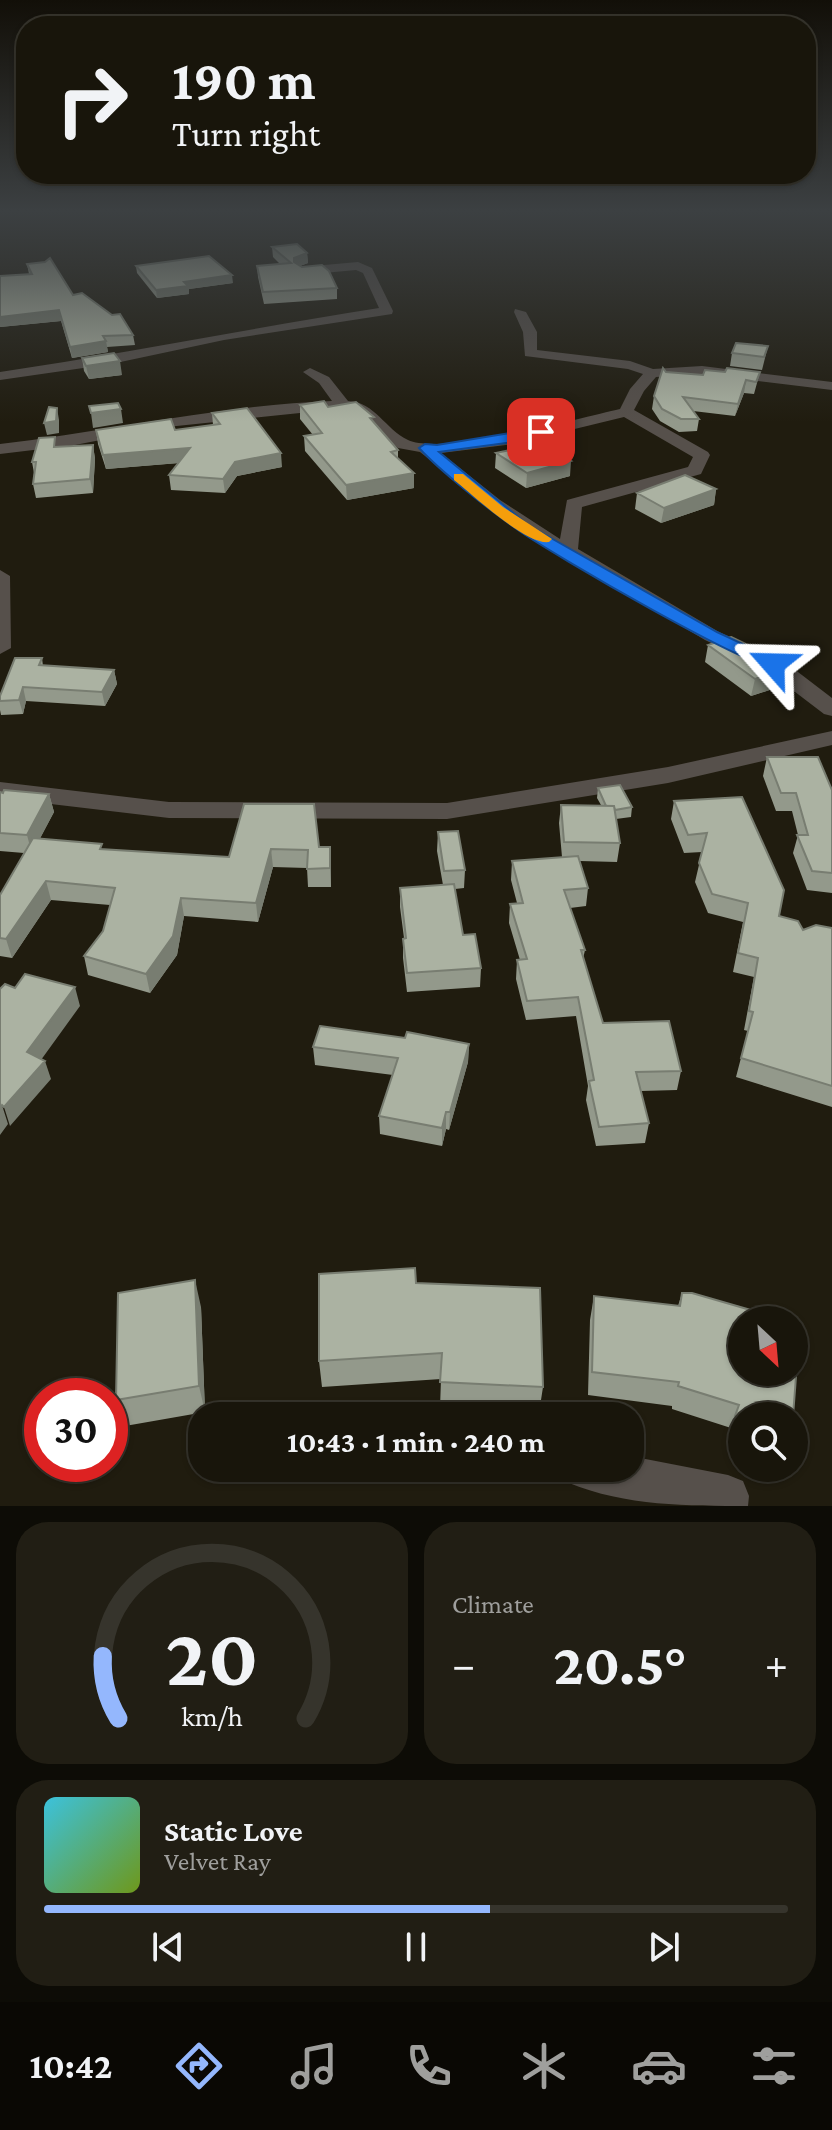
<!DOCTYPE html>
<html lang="en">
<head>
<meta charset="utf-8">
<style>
  :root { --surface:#18150b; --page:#211e14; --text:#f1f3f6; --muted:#9f9f9d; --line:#36342c; --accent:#94b7fd }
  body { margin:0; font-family:"Crimson Pro",serif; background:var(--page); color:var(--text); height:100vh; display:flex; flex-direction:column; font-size:30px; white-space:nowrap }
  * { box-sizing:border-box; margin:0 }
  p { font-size:26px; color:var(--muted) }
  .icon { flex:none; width:44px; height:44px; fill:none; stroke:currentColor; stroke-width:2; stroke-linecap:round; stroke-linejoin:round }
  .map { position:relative; height:1506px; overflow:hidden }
  .sheet { display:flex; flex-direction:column; gap:16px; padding:16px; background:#0d0c06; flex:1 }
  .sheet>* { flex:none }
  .top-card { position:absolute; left:16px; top:16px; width:800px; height:168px; border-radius:32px; box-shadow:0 2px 6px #0004,0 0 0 2px var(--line); background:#18150b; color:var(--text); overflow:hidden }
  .needle { width:52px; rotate:154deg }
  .buttons { position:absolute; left:728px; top:1306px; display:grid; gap:16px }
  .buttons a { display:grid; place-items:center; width:80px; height:80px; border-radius:50%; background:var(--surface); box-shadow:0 2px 6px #0004,0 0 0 2px var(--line); font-size:40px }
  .speed { position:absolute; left:24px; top:1378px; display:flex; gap:16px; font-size:40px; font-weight:700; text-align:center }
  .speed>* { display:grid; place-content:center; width:104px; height:104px; border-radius:50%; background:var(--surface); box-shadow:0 2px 6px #0004,0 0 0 2px var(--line); line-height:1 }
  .speed .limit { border:12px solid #d22; background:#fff; color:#111 }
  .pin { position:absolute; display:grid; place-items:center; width:68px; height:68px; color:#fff; margin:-34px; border-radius:16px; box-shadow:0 4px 12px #0006 }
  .me { position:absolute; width:88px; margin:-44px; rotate:295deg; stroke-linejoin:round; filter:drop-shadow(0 0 6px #0008) }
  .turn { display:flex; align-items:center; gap:28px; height:168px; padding:0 24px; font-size:36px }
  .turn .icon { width:104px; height:104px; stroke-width:2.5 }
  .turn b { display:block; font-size:56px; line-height:68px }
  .big { font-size:60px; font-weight:700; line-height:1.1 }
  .sheet .widget { flex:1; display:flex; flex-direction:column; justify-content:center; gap:12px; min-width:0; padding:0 28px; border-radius:32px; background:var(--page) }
  .sheet .dial { align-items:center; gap:0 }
  .dial svg { height:208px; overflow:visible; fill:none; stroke:var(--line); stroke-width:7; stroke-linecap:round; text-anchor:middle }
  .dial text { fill:var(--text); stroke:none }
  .song { display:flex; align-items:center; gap:24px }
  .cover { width:96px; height:96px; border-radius:12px; background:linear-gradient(135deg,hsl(190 70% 55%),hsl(80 70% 35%)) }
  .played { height:8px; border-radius:4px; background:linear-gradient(90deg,var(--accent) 60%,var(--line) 60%) }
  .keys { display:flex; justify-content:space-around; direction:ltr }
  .heat { display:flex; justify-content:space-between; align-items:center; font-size:44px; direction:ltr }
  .sheet .tiles { flex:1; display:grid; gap:16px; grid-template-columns:1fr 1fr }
  .widget:last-child { grid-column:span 2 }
  .trip { position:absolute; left:188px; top:1402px; width:456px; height:80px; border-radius:32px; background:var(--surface); box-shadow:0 2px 6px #0004,0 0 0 2px var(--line); font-weight:700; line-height:80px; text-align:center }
  .tab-bar { display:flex; height:128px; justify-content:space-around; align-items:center; background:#0a0804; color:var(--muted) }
  .tab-bar .icon { width:56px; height:56px }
  .tab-bar .selected { color:var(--accent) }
  .tab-bar b { font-size:36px; color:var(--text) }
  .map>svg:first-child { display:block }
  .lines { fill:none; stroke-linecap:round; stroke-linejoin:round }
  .street { fill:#56504b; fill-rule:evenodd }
  .wall { fill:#93998b }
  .shaded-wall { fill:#787d71 }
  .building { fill:#abb2a2; stroke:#787d71; stroke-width:2 }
  .route { fill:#1a73e8; stroke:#114b97; stroke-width:2 }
  .slow { fill:#f59e0b }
</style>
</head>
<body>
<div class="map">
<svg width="832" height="1506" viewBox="0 0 832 1506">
  <rect width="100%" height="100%" fill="#201c0f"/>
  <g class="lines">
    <!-- street -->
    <path class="street" d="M358 262 372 268 393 311 392 314 224 340 111 364 0 380V372C127 353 252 328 379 308L363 273 356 270 302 275 296 271 302 267Z
      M515 309 526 312 537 332V350L630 361 653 369 702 366 832 382V390L702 374 656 377 644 391 634 410 708 452 710 455 701 474 582 507 578 549 719 632 781 659 832 698V716L824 714 765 669 705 640 523 532 420 452 398 448 354 410H329L167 427 75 445 0 454V444C111 431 220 405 332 401L319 383 303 372 310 368 329 377 348 401C375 402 385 429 408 440 442 456 580 418 620 409L630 389 643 374 628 369 525 356 523 332 514 312ZM624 417 693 457 688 467 567 500 560 539 500 500 441 453 513 444Z
      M0 570 10 576 11 648 0 654Z
      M832 731V745L668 783 447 819 169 818 0 798V782L169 802 447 803 668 767Z
      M630 1456 728 1475 743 1481 749 1496 748 1506C689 1506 625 1506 569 1483L563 1468H630Z"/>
  </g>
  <!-- wall -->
  <path class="wall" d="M272 247 307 253 308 263 300 266 337 288V299L264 304 258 277 257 266 280 264 273 257Z
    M27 264 133 335 135 345 107 347 108 352 72 358 61 321 0 327V276L29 274Z
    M136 266 233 283 189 289V294L157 298 137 273Z
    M768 346 762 370 730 366 732 353Z
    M82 358 122 375 89 379 84 371Z
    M666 372 703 375 725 372H760L754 394 744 393 735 416 693 411 699 419 697 431 679 432 660 421 652 409 654 396Z
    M300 405 328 407 374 422 398 450V458L414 473V488L347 500 305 451 304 436 313 435 300 419Z
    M212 413 282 467 237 476 225 493 171 490 169 475 178 463 106 469 98 444 96 430H175L213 425Z
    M93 445 95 459 93 493 36 498 33 484 34 473 32 462 57 447Z
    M496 453 570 476 526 488 495 468Z
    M716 489 714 505 661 523 635 509 637 493Z
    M708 645 786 668 782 686 751 696 705 662Z
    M42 658 43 666 114 670 117 684 105 706 26 701 23 714 1 715 0 710V696Z
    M767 757 832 790V893L807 890 793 853 798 835 792 811H776L763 776Z
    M598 788 632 807 631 817 616 819 620 843 617 862 580 861 588 888 586 906 570 908 585 950 583 959 603 1023 681 1071 677 1090 641 1091 649 1123 645 1143 596 1146 586 1100 588 1086 576 1016 526 1020 516 979 517 960H520L509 923 510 904 517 903 511 880 512 861 562 857 559 823 561 805H601L597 798Z
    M0 792 49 794 54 812 40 838 103 849 229 857 244 804 319 847 331 865V887H308L307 868 273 867 258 922 184 916 177 955 150 993 88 975 84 956 103 931 110 905 51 900 12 958 0 956V895L24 853 0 851Z
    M742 797 779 916 803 930 832 928V1107L736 1077 748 1031 744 1030 754 977 733 972 743 922 708 913 695 882 702 852 684 853 671 819 674 801Z
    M438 832 465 870 464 888 455 889 463 935 481 968 480 987 407 992 403 958V939L404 938 400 907V888L443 885 437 851Z
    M405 1038 469 1044 468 1062 449 1130 446 1129 442 1146 380 1134 379 1116 393 1075 315 1065 313 1047Z
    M416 1283 543 1387 539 1413 440 1408 441 1379 322 1387 319 1361Z
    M682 1293 793 1416H742V1446L727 1439 731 1428 672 1409V1406L588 1395 590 1320 594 1296 678 1306Z
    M201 1307 205 1412 125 1426 116 1400Z"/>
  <!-- shaded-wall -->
  <path class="shaded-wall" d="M307 253 308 263 294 268V258Z
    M232 275 233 283 189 289V294L157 298 156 290 184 282Z
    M59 310 61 321 0 327V317Z
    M106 341 108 352 72 358 70 347Z
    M120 361 122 375 89 379 86 366Z
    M746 380 744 393 735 416 738 404Z
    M57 408 59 420V433L47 435 44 423Z
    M121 409 123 423 93 428 91 413Z
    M93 445 95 459 93 493 90 479Z
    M190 448 192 462 106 469 103 455Z
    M281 453 282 467 237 476 225 493 223 479 235 462Z
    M571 461 570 476 526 488 527 473Z
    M414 473V488L347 500 346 485Z
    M716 489 714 505 661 523 664 508Z
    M786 668 782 686 751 696 755 679Z
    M114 670 117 684 105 706 102 692Z
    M23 687 26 701 23 714 19 700Z
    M49 794 54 812 32 854 27 835Z
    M330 847 331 865V887L330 868Z
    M271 849 273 867 258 922 256 903Z
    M46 881 51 900 12 958 6 939Z
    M181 898 184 916 177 955 150 993 146 974Z
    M75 987 80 1006 33 1071 27 1052Z
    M469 1044 468 1062 449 1130 450 1112Z
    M45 1061 51 1079 10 1126 4 1107Z
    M2 1105 8 1124 0 1135V1108Z
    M446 1112V1129L442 1146V1128Z
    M195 1280 201 1307 205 1412 199 1386Z"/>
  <!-- building -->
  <path class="building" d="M297 244 307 253 294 258V262L302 267 322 265 329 271 337 288 263 292 257 266 291 263 272 247Z
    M209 256 232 275 184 282 188 286 156 290 136 266Z
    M50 258 73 295 82 293 112 315 120 314 133 335 103 336 106 341 70 347 59 310 0 317V276L32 274 27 264 45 262Z
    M736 343 768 346 764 357 732 353Z
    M114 353 120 361 86 366 82 358Z
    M663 368 666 372 703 375 705 370 725 372 727 368 760 372 756 382 746 380 738 404 683 397 699 419H681L662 409 654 396Z
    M324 401 328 407 356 402 374 417 370 418 398 450 391 452 414 473 346 485 304 436 322 433 300 405Z
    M118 403 121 409 91 413 89 406Z
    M49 407 57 408 56 421 44 423Z
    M247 408 281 453 235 462 223 479 169 475 190 448 103 455 96 430 171 419 175 430 220 424 212 413Z
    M55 437 54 447 93 445 90 479 33 484 36 462H32L39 438Z
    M542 443 571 461 527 473 496 453Z
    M685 475 716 489 664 508 637 493Z
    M731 637 767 654 786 668 755 679 708 645Z
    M15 658H42L39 665 114 670 102 692 23 687 19 700 0 701V696Z
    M767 757H818L832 790V873L812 871 797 835H808L796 793H781Z
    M620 785 632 807 615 810 614 806H606L598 788Z
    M4 790 49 794 27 835 0 833V792L3 793Z
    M742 797 784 890 779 916 798 921 803 930 816 925 832 928V1086L741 1058 753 1012 749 1011 758 958 738 953 748 903 712 894 699 863 707 833 688 835 674 801Z
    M244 804H314L319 847H330V868L307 869 308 850 271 849 256 903 181 898 173 936 146 974 84 956 103 931 115 888 46 881 6 939 0 938V895L33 838 102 844 100 849 229 857Z
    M561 805 614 806 620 843 564 842Z
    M458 831 465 870 444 871 438 832Z
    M578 856 588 888 564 890 585 950H581L603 1023 669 1021 681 1071 636 1072 649 1123 599 1127 589 1081 594 1080 578 997 527 1001 517 960 527 959 510 904 523 903 512 861Z
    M454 884 463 935 475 934 481 968 407 973 403 939 406 938 400 888Z
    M25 974 75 987 27 1052 45 1061 4 1107 2 1105 0 1108V989L5 984 15 988Z
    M320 1026 405 1038 407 1032 469 1044 450 1112H446L442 1128 379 1116 398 1058 313 1047Z
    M415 1268 416 1283 540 1288 543 1387 440 1382 442 1353 319 1361V1274Z
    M195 1280 199 1386 116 1400 118 1293Z
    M682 1293H692L785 1320H742V1372H794V1323L800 1324 793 1416H775L764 1413 763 1416H742V1419L735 1416 739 1405 678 1386 679 1382 592 1372 594 1296 680 1306Z"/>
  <!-- sky -->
  <linearGradient id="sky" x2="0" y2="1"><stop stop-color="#120f08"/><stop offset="0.5" stop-color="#3c4042"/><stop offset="1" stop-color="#3c4042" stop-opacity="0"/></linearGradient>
  <rect width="832" height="422" fill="url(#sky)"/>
  <!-- route -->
  <path class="route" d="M541 428 545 429V435L513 442 439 452 528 525 717 632 779 661 781 664 779 668C755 673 549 552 518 530 491 511 441 472 419 448L425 444 437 445Z"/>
  <!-- slow -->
  <path class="slow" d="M454 474H463L503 507 552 539 549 542C526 545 473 495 454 480Z"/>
</svg>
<div class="buttons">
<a><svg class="needle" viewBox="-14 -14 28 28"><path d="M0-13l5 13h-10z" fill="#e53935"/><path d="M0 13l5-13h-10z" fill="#9f9f9d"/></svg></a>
<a><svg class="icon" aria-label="search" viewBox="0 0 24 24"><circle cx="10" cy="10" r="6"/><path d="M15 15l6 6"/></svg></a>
</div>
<div class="speed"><div class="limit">30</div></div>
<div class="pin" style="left:541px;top:432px;background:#d93025"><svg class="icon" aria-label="arrive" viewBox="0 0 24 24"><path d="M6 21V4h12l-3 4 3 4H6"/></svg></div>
<svg class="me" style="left:773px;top:664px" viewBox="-20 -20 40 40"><path d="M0-17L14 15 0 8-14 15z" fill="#1a73e8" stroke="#fff" stroke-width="4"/></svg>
<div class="trip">10:43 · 1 min · 240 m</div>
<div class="top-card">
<div class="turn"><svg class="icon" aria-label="right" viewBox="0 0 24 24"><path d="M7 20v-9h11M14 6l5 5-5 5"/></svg><div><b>190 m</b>Turn right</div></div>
</div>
</div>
<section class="sheet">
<div class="tiles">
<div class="widget dial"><svg viewBox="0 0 100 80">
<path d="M14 69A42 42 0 1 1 86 69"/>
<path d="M14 69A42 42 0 0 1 8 45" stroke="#94b7fd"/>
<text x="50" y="56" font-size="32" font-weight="700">20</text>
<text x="50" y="72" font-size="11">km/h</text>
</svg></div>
<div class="widget"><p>Climate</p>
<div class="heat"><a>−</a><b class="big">20.5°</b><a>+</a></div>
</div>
<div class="widget">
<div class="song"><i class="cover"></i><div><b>Static Love</b><p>Velvet Ray</p></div></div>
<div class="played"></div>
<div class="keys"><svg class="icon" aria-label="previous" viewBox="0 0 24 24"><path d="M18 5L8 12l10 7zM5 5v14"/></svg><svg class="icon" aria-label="pause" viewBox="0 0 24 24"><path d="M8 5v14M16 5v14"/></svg><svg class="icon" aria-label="next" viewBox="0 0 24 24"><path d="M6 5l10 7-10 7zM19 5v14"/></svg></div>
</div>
</div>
</section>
<nav class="tab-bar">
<b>10:42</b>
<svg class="icon selected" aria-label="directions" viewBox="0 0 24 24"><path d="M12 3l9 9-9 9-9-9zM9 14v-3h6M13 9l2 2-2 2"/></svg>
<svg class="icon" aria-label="music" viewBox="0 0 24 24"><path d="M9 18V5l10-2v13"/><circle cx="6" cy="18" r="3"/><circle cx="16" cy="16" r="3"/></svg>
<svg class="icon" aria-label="phone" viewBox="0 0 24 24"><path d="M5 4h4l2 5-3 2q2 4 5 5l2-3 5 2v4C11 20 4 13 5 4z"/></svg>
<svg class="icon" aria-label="climate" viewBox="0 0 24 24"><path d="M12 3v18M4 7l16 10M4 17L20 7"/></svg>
<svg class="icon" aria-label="car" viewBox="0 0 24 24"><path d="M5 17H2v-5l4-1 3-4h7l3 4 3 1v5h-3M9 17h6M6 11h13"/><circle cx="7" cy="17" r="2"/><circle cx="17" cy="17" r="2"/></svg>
<svg class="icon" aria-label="filters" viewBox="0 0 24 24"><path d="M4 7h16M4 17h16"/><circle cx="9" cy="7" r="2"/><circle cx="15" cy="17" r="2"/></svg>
</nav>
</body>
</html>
